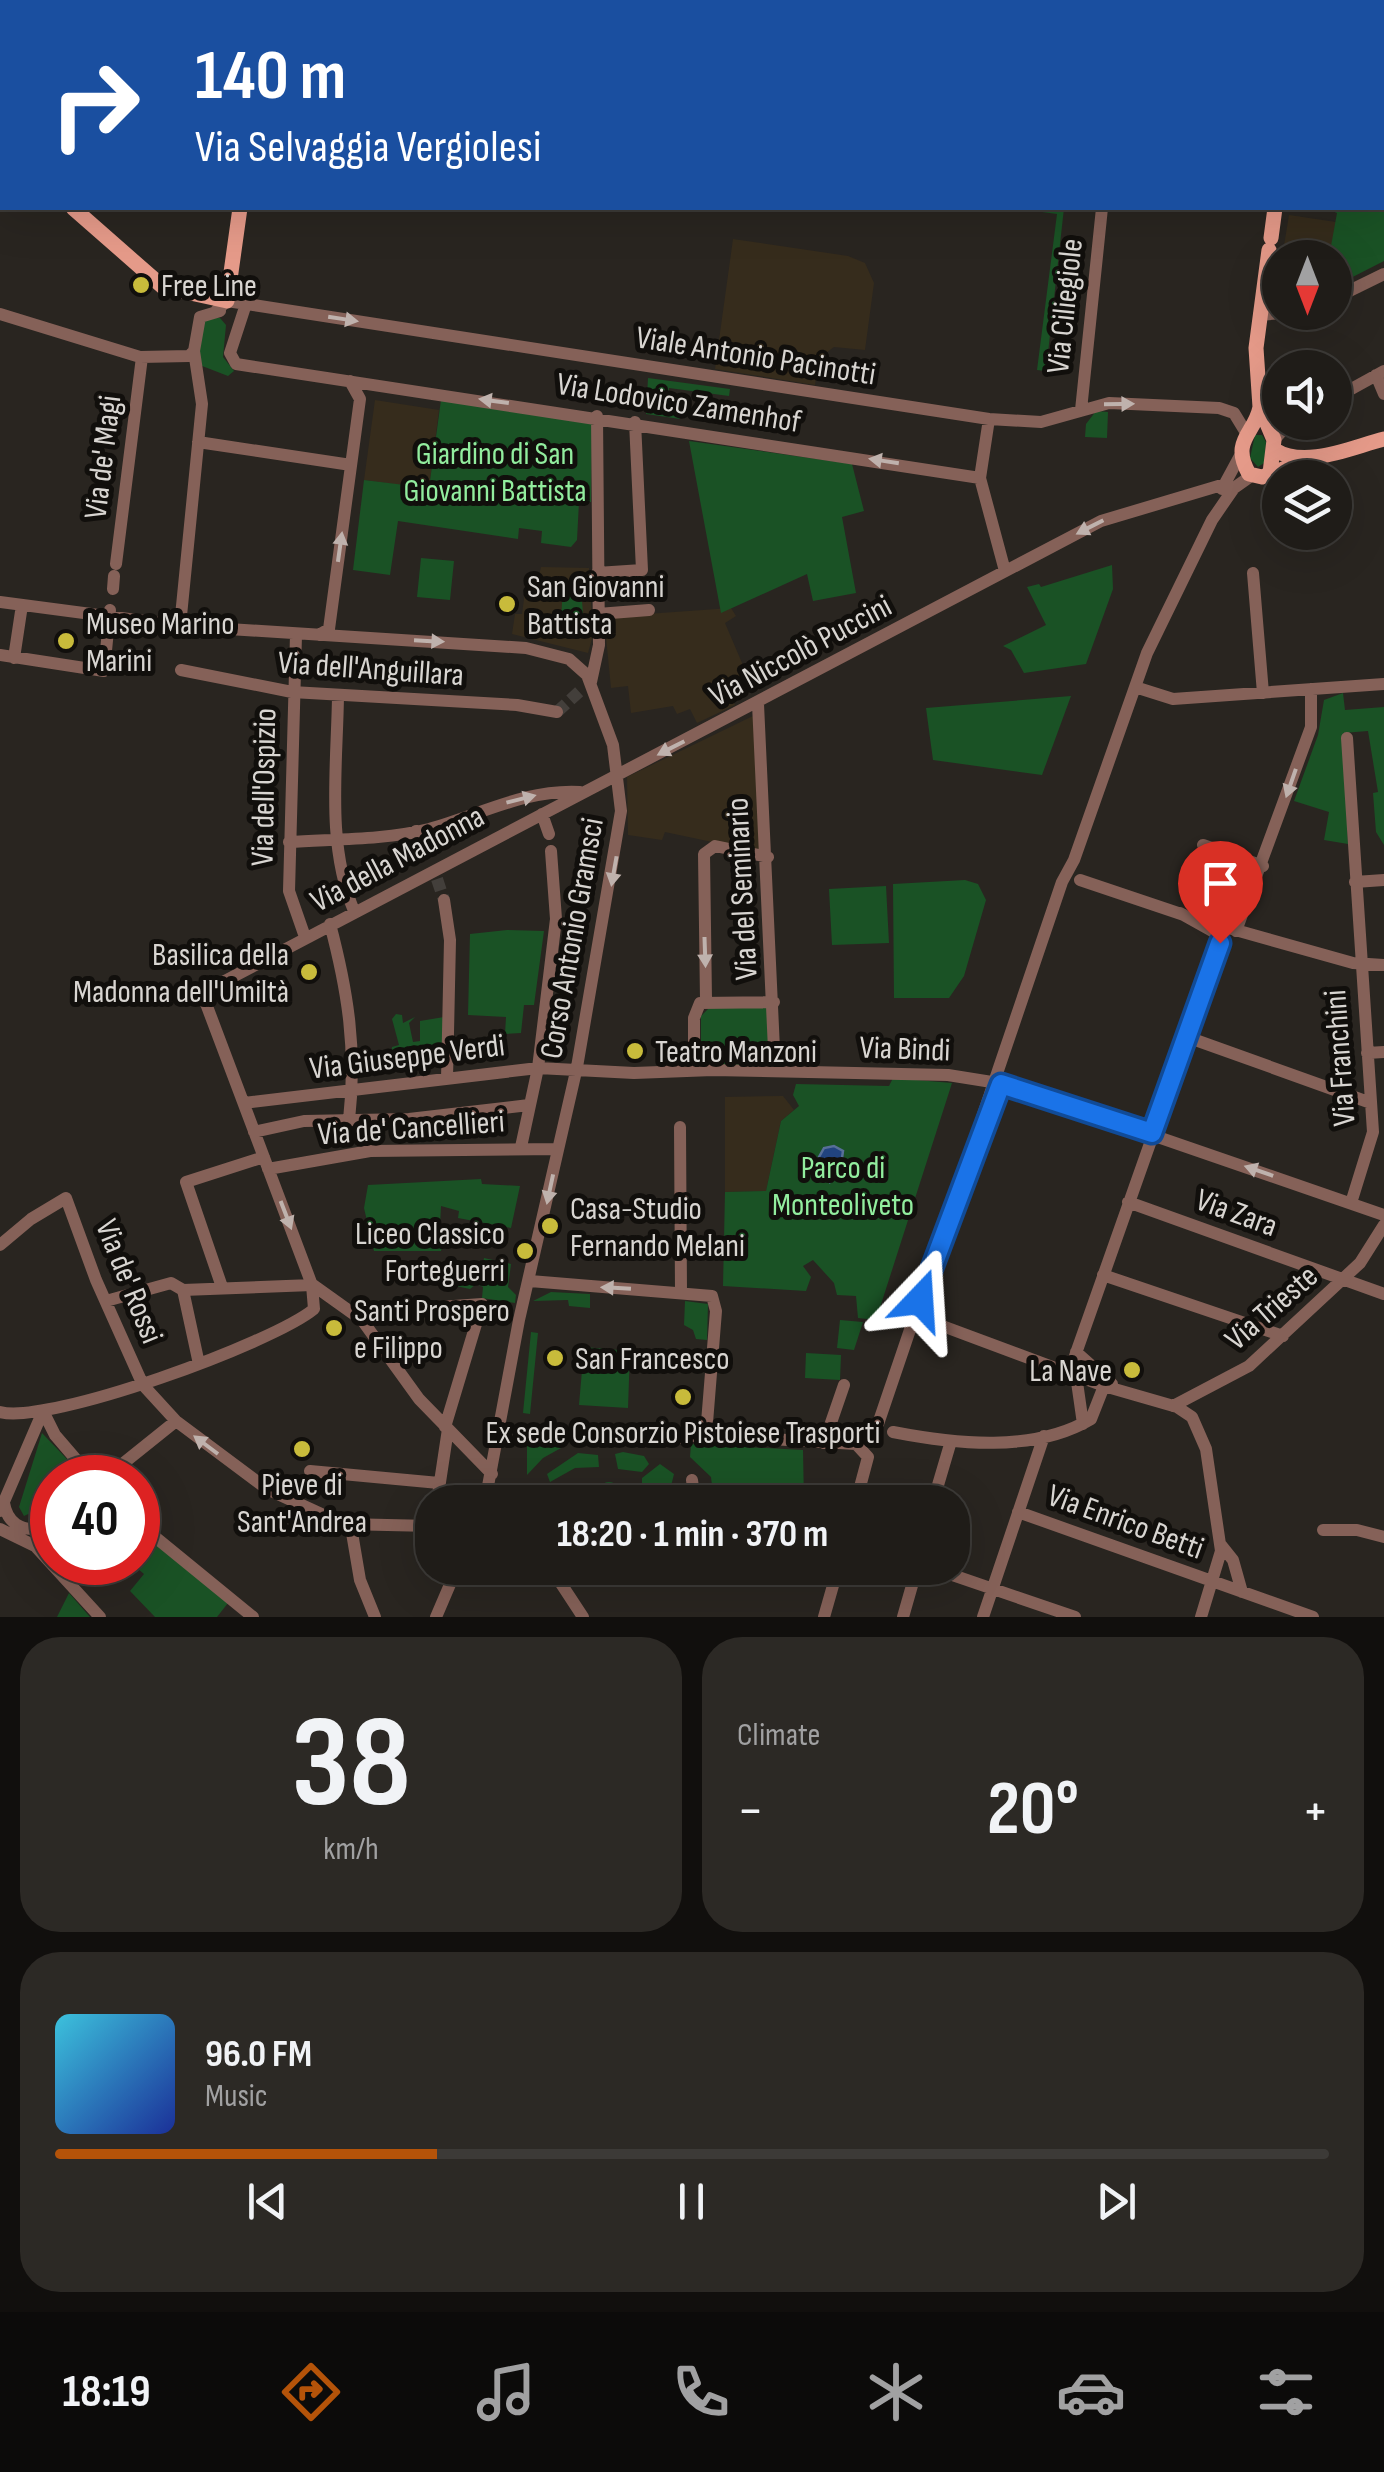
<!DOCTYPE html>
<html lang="en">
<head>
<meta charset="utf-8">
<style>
  :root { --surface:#1f1c18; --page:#2c2925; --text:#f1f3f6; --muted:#a1a1a2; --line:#3c3a37; --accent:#b45309 }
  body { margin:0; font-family:"Sofia Sans Condensed",sans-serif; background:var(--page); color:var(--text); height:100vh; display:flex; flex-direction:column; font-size:38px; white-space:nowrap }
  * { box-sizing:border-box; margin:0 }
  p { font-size:32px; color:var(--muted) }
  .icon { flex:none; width:55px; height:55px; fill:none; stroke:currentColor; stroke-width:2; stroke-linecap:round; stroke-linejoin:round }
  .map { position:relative; height:1617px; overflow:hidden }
  .drawer { display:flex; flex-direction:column; gap:20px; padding:20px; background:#110f0d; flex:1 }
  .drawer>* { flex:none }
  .guide { position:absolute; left:0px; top:0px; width:1385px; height:210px; box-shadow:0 10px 40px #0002,0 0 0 2px var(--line); background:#1a4fa0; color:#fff; overflow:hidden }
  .needle { width:65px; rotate:180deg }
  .tools { position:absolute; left:1262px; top:240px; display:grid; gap:20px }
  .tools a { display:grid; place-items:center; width:90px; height:90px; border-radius:50%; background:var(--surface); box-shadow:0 10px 40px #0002,0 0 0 2px var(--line); font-size:50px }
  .speed { position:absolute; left:30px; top:1455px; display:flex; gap:20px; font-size:50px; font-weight:700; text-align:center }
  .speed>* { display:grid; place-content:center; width:130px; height:130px; border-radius:50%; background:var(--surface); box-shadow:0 10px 40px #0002,0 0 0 2px var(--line); line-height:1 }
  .speed .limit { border:15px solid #d22; background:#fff; color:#111 }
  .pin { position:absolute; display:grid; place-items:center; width:85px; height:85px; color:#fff; margin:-102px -42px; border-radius:50% 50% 50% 0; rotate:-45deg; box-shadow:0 0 10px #0007 }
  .pin .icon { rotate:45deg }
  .me { position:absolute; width:110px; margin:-55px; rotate:20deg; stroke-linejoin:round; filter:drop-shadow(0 0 8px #0008) }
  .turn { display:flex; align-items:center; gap:35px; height:210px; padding:0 30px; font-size:45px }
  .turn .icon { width:130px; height:130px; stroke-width:2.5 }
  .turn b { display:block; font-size:70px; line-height:85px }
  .big { font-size:75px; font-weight:700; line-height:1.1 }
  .drawer .widget { flex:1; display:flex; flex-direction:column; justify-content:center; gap:15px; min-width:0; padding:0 35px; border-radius:40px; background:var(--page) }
  .drawer .dial { align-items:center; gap:0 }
  .dial b { font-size:130px; line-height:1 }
  .song { display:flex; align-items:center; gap:30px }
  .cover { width:120px; height:120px; border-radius:15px; background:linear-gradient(135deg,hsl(190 70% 55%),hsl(230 70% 35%)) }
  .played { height:10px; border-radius:5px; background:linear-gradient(90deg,var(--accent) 30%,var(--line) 30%) }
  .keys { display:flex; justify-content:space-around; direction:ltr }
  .heat { display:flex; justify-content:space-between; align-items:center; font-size:55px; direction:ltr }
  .drawer .tiles { flex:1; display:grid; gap:20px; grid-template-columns:1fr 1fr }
  .widget:last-child { grid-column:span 2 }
  .trip { position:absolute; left:415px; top:1485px; width:555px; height:100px; border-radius:40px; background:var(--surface); box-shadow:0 10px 40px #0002,0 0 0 2px var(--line); font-weight:700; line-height:100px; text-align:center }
  .tabs { display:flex; height:160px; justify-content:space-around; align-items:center; background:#0c0b0a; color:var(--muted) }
  .tabs .icon { width:70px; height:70px }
  .tabs .active { color:var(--accent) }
  .tabs b { font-size:45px; color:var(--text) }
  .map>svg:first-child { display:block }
  .education { fill:#362c1c }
  .green { fill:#1a5225 }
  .water { fill:#21437f; stroke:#586f98; stroke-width:2.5 }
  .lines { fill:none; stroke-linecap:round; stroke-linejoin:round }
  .minor-tunnel { stroke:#433f3b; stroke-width:12; stroke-dasharray:12 6; stroke-linecap:butt }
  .minor { stroke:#856158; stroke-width:12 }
  .major { stroke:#e59a89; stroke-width:15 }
  .rail { stroke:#86837e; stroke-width:4; stroke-dasharray:20 10; stroke-linecap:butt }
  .major-bridge { stroke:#e59a89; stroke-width:15 }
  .oneway { fill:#bfb2ad }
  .route-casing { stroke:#114b97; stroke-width:25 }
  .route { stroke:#1a73e8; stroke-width:18 }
  .poi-dot { fill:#c8bb3b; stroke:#110f0c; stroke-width:4 }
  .labels { text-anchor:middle; stroke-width:10; stroke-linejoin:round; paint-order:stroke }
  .poi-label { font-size:32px; fill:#d8d5d1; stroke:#110f0c; text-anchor:start }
  .street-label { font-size:32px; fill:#d8d5d1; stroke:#110f0c }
  .park-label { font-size:32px; fill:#92ed9e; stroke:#110f0c }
</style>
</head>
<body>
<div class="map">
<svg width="1384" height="1617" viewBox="0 0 1384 1617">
  <rect width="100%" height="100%" fill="#292520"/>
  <!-- education -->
  <path class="education" d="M1289 215 1376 228 1335 286V258L1296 257 1283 252Z
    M733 239 848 256 865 263 874 283 865 350 834 347 819 358 815 385 715 369Z
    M375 400 439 410 429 489 364 480Z
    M541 567 589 568 593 635 588 653 512 634 515 614H522L526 584H537Z
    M731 608 736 616 725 623 748 677 726 687 735 705 697 723 690 709 677 714 673 706 631 713 628 686 611 688 604 617Z
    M755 715 764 853 665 832 662 840 628 835 627 777Z
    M783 1096 794 1110 781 1121 766 1191 725 1192V1097Z"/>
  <!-- green -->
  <path class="green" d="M1384 122V261L1335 286V258L1329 257 1337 213 1325 208H1382Z
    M1012 208H1064L1046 371 1037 370 1057 214Z
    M211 317 220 318 226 325 223 357 234 371 228 376 197 364 202 323Z
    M648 378 730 389 729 396 669 388 666 403 682 405 680 419 646 414Z
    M441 400 592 424 591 502H579L577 540 571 547 541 543 542 531 519 528 518 539 398 521 390 575 353 570 364 480 429 488Z
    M1096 411 1108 412 1107 438 1085 437 1086 424Z
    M1255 435H1262L1266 442 1264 463 1258 467 1250 458Z
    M689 441 852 464 864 511 842 517 856 593 813 601 807 574 721 613Z
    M421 558 454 561 450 600 417 597Z
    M1112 565 1113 589 1086 664 1024 673 1011 650 1003 646 1046 625 1027 587 1039 584 1041 587Z
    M563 586 581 587 584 627 561 620Z
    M1343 693 1345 710 1384 707V845L1376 832 1373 793 1378 792 1368 731 1343 733 1348 844 1324 840 1329 812 1294 801 1318 735 1324 700Z
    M1071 696 1042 775 933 760 926 708Z
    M965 880 978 884 986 900 964 976 949 998H894L893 884Z
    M886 886 889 943 832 945 829 889Z
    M507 930 544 931 534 1005H524L521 1033 505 1034 506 1017 468 1015 470 934Z
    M712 1005 770 1008V1065H701V1016Z
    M396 1014 402 1015 403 1023 415 1017 409 1023 413 1042 420 1041V1021L444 1017V1059L397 1061 391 1071H382L380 1064 369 1067V1060L391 1061 392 1047 399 1045 392 1019Z
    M893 1078 952 1083 876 1320 858 1318 856 1296 837 1295 834 1283 813 1260 803 1266 811 1277 806 1291 723 1286 725 1192 766 1191 781 1121 799 1106 793 1095 796 1084 889 1086Z
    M481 1179 482 1184 520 1186 511 1228 458 1218 459 1211 441 1206 440 1225 446 1226 441 1251H374L364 1208 368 1185Z
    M484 1258 511 1264 508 1287 516 1295 515 1303 482 1298 483 1287 479 1285Z
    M447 1261 478 1267 475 1285 470 1289 446 1284Z
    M551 1292 590 1294V1308L569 1306 568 1300 533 1301Z
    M685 1301 708 1304 707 1340 696 1339 693 1330 684 1325Z
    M840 1320 863 1322 854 1350 837 1348Z
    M531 1332 538 1333 530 1414 523 1413Z
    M584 1347 630 1351 628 1408 579 1405Z
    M806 1353 841 1355 840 1380 805 1378Z
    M42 1433 84 1477H53L58 1472 48 1481 52 1478V1503L24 1516 19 1507Z
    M691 1444 803 1450 804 1502H714L711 1477 690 1457Z
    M527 1446 561 1447V1448L543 1458 527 1475Z
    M623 1452 644 1456 649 1464 642 1472 618 1469 615 1454Z
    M578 1453 598 1455 599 1467 575 1468 550 1482 547 1474Z
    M660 1464 674 1474 671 1486H642V1478Z
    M597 1494a12 12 0 1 1 24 0a12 12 0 1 1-24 0Z
    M138 1528 228 1603 217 1617H155L130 1591 144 1574 131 1563 138 1562Z
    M69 1593 90 1617H57Z"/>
  <!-- water -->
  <path class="water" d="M834 1146 843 1151 842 1158 849 1165 830 1182 819 1157 824 1148Z"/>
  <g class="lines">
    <!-- minor-tunnel -->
    <path class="minor-tunnel" d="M557 712 580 691
      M437 879 444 900"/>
    <!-- minor -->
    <path class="minor" d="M523 0 537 2
      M698 0 710 2
      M682 2V0
      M762 2H805
      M878 2 880 0
      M1134 2 1135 0
      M1335 298 1384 274
      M246 304 230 353 236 364 980 478
      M216 311 227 301 989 419 1041 422 1109 403 1219 408 1234 413 1245 431
      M0 314 140 357 189 356 194 351
      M1259 315 1293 312
      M1376 375 1384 394
      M1335 398 1384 371
      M1081 410 1102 208
      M989 419 980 478 1005 571
      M1274 440 1290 422
      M198 442 351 465
      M1222 489 1242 452
      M116 564 142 357
      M597 573 642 570 635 422
      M1253 573 1263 693
      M113 589 114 576
      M0 602 182 626 526 648 569 659 587 675 613 745 621 811 577 1067 519 1320 485 1502
      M598 614 649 610
      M180 626 202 404 194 351 200 317 220 311
      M296 635 289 891 305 937
      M319 635 329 629 360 399 350 381
      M0 655 104 671 110 610
      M14 658 22 605
      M181 670 292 692 517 705 557 712
      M591 682 599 645 597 416
      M1135 687 1173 699 1384 684
      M338 696C337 768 326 844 354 911
      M758 704 775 1071
      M1347 738 1373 1132 1351 1203
      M542 814 549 834
      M416 831 422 851
      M289 842C334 839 385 840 429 829 480 815 525 789 580 792
      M1203 845 1263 866
      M1080 880 1184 915
      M1355 882 1384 880
      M444 900 450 940 447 1079
      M1207 922 1353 963 1384 965
      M330 924C348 992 357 1050 349 1120
      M1236 931 1311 727V689
      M706 1000 704 854 715 846 768 857
      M1187 1037 1371 1103
      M1367 1053 1384 1052
      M694 1070V1018L700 1003 774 1002
      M1007 1085 1384 1215
      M244 1103 538 1068 634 1073 713 1070 948 1075 998 1083
      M680 1127 681 1292
      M254 1132 304 1121 409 1119 529 1105
      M521 1147 538 1068 556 919 551 851
      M268 1169 370 1151 558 1149
      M1128 1202 1384 1294
      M0 1245 31 1219 66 1198 96 1280 143 1385 176 1421 267 1489 343 1524 432 1526
      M1103 1275 1283 1336
      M530 1281 712 1296 716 1311 706 1435
      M313 1285 362 1320 419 1399 492 1474
      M222 1287 186 1182 264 1157
      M183 1290 312 1285
      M183 1290 199 1364
      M106 1301 171 1283 183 1290
      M919 1304 921 1318 1104 1386 1177 1407 1192 1417 1206 1449 1221 1551 1201 1617
      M362 1320 369 1312 482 1304 445 1427
      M1076 1352 1112 1384
      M1069 1373 1220 945 1214 932 1180 913
      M1076 1375 1083 1424
      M1173 1406 1249 1366 1360 1263 1384 1225
      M43 1411 55 1435 92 1478
      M0 1412C49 1425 273 1343 314 1309L312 1285 202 993 1101 521 1225 484
      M893 1432C955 1444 1034 1453 1091 1419L1104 1386
      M666 1440 699 1435 856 1444
      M824 1443 844 1385
      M856 1444 878 1424 1062 882 1074 860 1147 653 1212 520 1234 488 1251 476
      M310 1471 439 1483
      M105 1478 176 1421
      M692 1480 695 1502
      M437 1502 448 1429
      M856 1502 868 1457 856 1444
      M933 1502 951 1441
      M4 1503C7 1522 21 1532 40 1528
      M0 1511 43 1411
      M1018 1512 1313 1617
      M138 1523 253 1617
      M351 1527 360 1580 375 1617
      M0 1529 35 1546 100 1617
      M1323 1530H1357L1384 1537
      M1221 1545 1233 1560 1242 1592
      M543 1568 560 1582 583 1617
      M932 1568 1075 1617
      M436 1617 457 1568
      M824 1617 838 1568
      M903 1617 917 1568
      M983 1617 1044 1436"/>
    <!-- major -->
    <path class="major" d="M256 0 257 2
      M1193 0 1203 2
      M42 2 61 0
      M842 2 859 0
      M0 8H2
      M0 153 2 154
      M73 208 163 287 227 301 240 208
      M1271 238 1275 208
      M1269 250 1256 348 1260 407 1274 440 1270 473
      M1260 407C1255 434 1230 440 1249 474L1262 477 1314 457
      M1275 450C1305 469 1352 447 1384 439"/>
    <!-- rail -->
    <path class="rail" d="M1375 0 1378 2"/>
    <!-- major-bridge -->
    <path class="major-bridge" d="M600 0 613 2"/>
  </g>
  <!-- one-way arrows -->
  <defs><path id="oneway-solid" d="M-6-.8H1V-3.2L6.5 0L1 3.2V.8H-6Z" transform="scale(2.5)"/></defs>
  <g class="oneway">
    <use href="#oneway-solid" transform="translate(343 319) rotate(9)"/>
    <use href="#oneway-solid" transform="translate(494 401) rotate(-172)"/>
    <use href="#oneway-solid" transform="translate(1119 404) rotate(-1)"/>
    <use href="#oneway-solid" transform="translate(884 461) rotate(-171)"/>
    <use href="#oneway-solid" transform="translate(1090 527) rotate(153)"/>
    <use href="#oneway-solid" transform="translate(340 547) rotate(-82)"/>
    <use href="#oneway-solid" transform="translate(429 641) rotate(3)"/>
    <use href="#oneway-solid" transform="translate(671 748) rotate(153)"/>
    <use href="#oneway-solid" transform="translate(1291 783) rotate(109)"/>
    <use href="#oneway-solid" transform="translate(521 799) rotate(-14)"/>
    <use href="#oneway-solid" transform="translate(614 871) rotate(100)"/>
    <use href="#oneway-solid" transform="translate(705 952) rotate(88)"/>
    <use href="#oneway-solid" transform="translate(1259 1171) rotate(-161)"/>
    <use href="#oneway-solid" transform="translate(550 1189) rotate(102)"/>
    <use href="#oneway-solid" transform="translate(286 1215) rotate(69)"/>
    <use href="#oneway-solid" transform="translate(616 1288) rotate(-177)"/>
    <use href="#oneway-solid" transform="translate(206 1445) rotate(-143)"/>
  </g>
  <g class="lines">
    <!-- route casing -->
    <g class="route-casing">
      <path id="route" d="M920 1300 1001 1084 1152 1133 1220 943"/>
    </g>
    <!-- route -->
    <use href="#route" class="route"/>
  </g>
  <!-- markers -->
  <g class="poi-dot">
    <circle cx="141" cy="285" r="10"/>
    <circle cx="507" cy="604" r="10"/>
    <circle cx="66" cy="641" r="10"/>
    <circle cx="309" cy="972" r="10"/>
    <circle cx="635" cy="1051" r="10"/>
    <circle cx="550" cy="1226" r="10"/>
    <circle cx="525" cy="1251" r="10"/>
    <circle cx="334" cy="1328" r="10"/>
    <circle cx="555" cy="1358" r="10"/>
    <circle cx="1132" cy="1370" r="10"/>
    <circle cx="683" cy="1397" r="10"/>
    <circle cx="302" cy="1449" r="10"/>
  </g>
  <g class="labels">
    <!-- poi labels -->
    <g class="poi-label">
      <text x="161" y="296">Free Line</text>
      <text x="527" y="597">San Giovanni<tspan x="527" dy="37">Battista</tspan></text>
      <text x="86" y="634">Museo Marino<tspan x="86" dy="37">Marini</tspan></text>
      <text x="289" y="965" text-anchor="end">Basilica della<tspan x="289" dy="37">Madonna dell'Umiltà</tspan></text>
      <text x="655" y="1062">Teatro Manzoni</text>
      <text x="570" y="1219">Casa-Studio<tspan x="570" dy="37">Fernando Melani</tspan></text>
      <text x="505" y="1244" text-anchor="end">Liceo Classico<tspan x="505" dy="37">Forteguerri</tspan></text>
      <text x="354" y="1321">Santi Prospero<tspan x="354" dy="37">e Filippo</tspan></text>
      <text x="575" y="1369">San Francesco</text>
      <text x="1112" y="1381" text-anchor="end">La Nave</text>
      <text x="683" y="1443" text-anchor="middle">Ex sede Consorzio Pistoiese Trasporti</text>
      <text x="302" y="1495" text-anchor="middle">Pieve di<tspan x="302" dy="37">Sant'Andrea</tspan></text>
    </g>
    <!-- street labels -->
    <g class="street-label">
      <text transform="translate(1064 306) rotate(-84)" y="11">Via Ciliegiole</text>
      <text transform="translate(756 355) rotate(9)" y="11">Viale Antonio Pacinotti</text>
      <text transform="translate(679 402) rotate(9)" y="11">Via Lodovico Zamenhof</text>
      <text transform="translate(102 457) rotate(-83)" y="11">Via de' Magi</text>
      <text transform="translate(800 650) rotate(-28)" y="11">Via Niccolò Puccini</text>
      <text transform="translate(371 668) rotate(4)" y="11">Via dell'Anguillara</text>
      <text transform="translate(263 787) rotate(-89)" y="11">Via dell'Ospizio</text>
      <text transform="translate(397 858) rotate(-28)" y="11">Via della Madonna</text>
      <text transform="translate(741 889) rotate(-93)" y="11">Via del Seminario</text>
      <text transform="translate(571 938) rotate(-80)" y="11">Corso Antonio Gramsci</text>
      <text transform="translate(905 1048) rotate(2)" y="11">Via Bindi</text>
      <text transform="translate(407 1056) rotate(-7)" y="11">Via Giuseppe Verdi</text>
      <text transform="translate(1339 1058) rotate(-94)" y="11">Via Franchini</text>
      <text transform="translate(411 1127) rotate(-4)" y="11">Via de' Cancellieri</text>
      <text transform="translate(1237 1212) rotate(20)" y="11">Via Zara</text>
      <text transform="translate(130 1281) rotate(68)" y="11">Via de' Rossi</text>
      <text transform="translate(1271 1307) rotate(-41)" y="11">Via Trieste</text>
      <text transform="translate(1126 1521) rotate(20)" y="11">Via Enrico Betti</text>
    </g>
    <!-- park labels -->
    <g class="park-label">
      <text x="495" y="464">Giardino di San<tspan x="495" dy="37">Giovanni Battista</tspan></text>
      <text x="843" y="1178">Parco di<tspan x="843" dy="37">Monteoliveto</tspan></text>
    </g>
  </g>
</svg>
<div class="tools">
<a><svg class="needle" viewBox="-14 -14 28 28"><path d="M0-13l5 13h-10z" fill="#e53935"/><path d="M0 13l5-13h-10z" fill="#a1a1a2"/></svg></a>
<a><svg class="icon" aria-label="sound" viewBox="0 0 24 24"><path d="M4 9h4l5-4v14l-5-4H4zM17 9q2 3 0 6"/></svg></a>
<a><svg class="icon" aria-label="layers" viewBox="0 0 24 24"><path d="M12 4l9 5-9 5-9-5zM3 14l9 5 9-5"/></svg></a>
</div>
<div class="speed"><div class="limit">40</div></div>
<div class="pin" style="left:1220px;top:943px;background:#d93025"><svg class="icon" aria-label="arrive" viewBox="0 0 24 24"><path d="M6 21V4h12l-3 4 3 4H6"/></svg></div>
<svg class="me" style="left:920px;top:1300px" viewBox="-20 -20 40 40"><path d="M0-17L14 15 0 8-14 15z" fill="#1a73e8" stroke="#fff" stroke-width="4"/></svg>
<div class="trip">18:20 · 1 min · 370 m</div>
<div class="guide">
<div class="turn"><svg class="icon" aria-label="right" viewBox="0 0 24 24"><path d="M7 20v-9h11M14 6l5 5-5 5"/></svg><div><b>140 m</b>Via Selvaggia Vergiolesi</div></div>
</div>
</div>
<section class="drawer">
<div class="tiles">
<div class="widget dial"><b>38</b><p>km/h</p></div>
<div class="widget"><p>Climate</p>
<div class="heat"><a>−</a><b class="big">20°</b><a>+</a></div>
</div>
<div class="widget">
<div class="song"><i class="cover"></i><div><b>96.0 FM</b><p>Music</p></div></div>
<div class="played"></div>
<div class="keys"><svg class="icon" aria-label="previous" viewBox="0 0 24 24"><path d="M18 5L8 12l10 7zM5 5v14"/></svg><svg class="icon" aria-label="pause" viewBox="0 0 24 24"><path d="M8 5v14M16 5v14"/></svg><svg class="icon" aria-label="next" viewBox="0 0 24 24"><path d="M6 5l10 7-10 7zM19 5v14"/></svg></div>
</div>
</div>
</section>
<nav class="tabs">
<b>18:19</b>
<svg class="icon active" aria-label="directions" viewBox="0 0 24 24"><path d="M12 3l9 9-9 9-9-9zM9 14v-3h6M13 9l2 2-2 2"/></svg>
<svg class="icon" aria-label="music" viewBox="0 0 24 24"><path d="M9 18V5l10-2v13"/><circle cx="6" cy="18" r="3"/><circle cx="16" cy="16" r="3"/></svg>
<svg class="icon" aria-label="phone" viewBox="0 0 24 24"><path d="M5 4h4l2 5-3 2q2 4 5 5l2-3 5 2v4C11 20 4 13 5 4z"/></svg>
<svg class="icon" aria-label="climate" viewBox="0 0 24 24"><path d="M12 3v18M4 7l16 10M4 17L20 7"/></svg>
<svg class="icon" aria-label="car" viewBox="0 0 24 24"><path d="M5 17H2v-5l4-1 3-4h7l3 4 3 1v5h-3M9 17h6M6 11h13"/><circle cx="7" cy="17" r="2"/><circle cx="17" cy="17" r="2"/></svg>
<svg class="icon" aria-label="filters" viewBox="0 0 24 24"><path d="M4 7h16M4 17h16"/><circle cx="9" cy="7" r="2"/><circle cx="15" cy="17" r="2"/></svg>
</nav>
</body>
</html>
